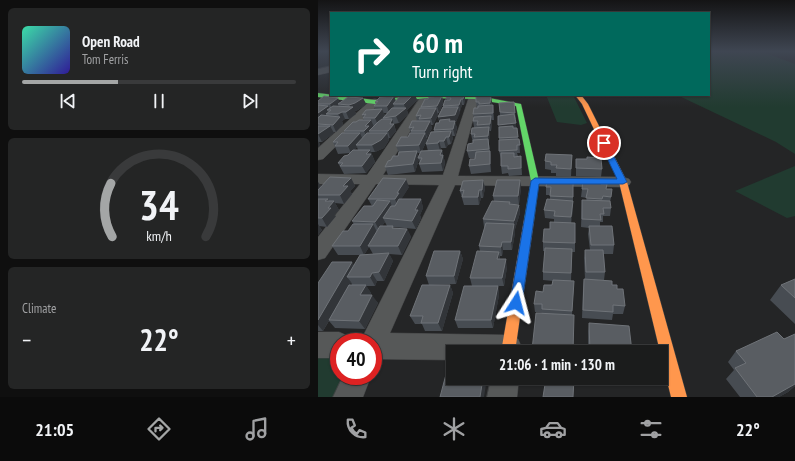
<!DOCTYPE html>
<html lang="en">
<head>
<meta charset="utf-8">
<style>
  :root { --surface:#1b1c1c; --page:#242525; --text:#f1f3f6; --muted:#a0a1a3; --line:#393a3b; --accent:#a4a6a6 }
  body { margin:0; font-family:"PT Sans Narrow",sans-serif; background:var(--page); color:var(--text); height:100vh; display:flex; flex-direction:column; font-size:15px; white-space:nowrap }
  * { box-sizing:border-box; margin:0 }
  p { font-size:13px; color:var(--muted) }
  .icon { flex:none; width:22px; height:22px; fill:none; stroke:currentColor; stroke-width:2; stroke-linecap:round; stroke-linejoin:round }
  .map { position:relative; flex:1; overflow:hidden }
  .drawer { display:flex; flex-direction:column; gap:8px; padding:8px; background:#0f0f0f; width:318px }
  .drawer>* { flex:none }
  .hud { position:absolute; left:12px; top:12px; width:380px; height:84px; border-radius:0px; box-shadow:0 1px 3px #0004,0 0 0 1px var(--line); background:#00695c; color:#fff; overflow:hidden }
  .speed { position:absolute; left:12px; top:333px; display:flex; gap:8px; font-size:20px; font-weight:700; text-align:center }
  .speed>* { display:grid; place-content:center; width:52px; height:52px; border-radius:50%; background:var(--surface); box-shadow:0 1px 3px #0004,0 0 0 1px var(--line); line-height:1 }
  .speed .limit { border:6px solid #d22; background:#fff; color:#111 }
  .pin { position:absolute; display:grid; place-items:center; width:34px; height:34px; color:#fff; margin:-17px; border:2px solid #fff; border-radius:50%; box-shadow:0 1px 4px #0007 }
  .me { position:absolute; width:44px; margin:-22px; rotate:9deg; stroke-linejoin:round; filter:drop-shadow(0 0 3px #0008) }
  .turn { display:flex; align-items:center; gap:14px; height:84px; padding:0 16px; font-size:18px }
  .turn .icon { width:52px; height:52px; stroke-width:2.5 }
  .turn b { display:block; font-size:28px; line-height:34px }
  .big { font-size:30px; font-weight:800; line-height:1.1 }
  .drawer .widget { flex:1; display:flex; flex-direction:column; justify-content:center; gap:6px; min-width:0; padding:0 14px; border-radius:6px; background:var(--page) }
  .drawer .dial { align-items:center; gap:0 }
  .dial svg { height:104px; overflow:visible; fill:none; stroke:var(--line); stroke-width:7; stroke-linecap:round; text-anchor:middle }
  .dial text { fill:var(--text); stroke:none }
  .song { display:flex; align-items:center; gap:12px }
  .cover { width:48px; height:48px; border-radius:6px; background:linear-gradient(135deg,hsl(160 70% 55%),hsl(250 70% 35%)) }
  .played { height:4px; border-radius:2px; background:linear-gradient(90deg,var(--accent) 35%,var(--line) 35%) }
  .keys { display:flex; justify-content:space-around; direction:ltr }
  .heat { display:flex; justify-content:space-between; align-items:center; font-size:22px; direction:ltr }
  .trip { position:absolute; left:128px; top:345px; width:222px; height:40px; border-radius:0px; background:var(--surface); box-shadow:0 1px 3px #0004,0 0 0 1px var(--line); font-weight:800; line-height:40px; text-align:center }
  .tab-bar { display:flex; height:64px; justify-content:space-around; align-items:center; background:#0b0b0b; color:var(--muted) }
  .tab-bar .icon { width:28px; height:28px }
  .tab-bar .on { color:var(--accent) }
  .tab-bar b { font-size:18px; color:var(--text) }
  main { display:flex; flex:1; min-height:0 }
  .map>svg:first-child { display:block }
  .green { fill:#213b30 }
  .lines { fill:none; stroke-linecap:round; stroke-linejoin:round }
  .street-casing { stroke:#414243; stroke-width:1 }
  .fast-casing { stroke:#414243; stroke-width:1 }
  .slow-casing { stroke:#414243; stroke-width:1 }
  .street { fill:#565858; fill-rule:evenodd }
  .fast { fill:#63d668; fill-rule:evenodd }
  .slow { fill:#ff974d; fill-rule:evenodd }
  .wall { fill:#474c52; fill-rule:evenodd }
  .shaded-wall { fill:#323539 }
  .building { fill:#595d62; stroke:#6f7378 }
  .route { fill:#1a73e8; stroke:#114b97 }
</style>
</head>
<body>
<main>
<section class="drawer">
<div class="widget">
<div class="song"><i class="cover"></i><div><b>Open Road</b><p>Tom Ferris</p></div></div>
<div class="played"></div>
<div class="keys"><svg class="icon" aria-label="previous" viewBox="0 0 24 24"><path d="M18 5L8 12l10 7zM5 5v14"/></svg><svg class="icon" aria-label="pause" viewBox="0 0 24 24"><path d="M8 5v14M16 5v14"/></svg><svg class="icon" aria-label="next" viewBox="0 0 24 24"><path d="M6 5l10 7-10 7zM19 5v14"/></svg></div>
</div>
<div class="widget dial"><svg viewBox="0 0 100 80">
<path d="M14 69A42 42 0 1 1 86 69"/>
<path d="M14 69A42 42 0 0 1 13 28" stroke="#a4a6a6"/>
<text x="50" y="56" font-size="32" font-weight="700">34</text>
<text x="50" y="72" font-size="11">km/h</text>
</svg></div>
<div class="widget"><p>Climate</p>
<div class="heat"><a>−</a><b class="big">22°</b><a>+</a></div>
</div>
</section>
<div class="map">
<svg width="477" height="397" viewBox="0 0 477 397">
  <rect width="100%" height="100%" fill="#242526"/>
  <!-- green -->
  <path class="green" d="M391 51H442L477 64V154L458 142 359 95H391V65L392 64Z
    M228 95H245L256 97 269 123 263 125 239 122Z
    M477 166V216L469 218 417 191Z
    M0 354 21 355V376H27L17 397H0Z"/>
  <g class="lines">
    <!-- street casing -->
    <g class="street-casing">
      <path id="street" d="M13 66V72L0 75V69Z
        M104 95 114 96 65 175H125L151 97 152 95H160L161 97 140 176 305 177 311 179 313 182 311 185 305 187 137 185 72 333 191 335 200 339 204 348 202 352H135V360L55 359V342H42L121 185 58 184 7 258 0 260V237L42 184H0V174L49 175Z
        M57 99 61 100 63 102 61 104 5 159 0 160V148L53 100Z
        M0 332H21L30 336 33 342H21V358H0Z
        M25 376H53L45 397H15Z
        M173 378H201L199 397H169Z"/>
    </g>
    <!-- fast casing -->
    <g class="fast-casing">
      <path id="fast" d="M0 93 57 100 103 95H156L203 104 221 181 216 220 214 222H208L206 220 213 181 198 106 156 99 109 98 57 104 0 97Z"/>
    </g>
    <!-- slow casing -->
    <g class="slow-casing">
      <path id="slow" d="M257 95H263L270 104 309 182 369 397H353L301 182 264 104Z
        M211 217 214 218 216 220 197 352H183L206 220 208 218Z"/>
    </g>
    <!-- street -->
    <use href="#street" class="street"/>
    <!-- fast -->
    <use href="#fast" class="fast"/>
    <!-- slow -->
    <use href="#slow" class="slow"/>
  </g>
  <!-- wall -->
  <path class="wall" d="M83 95H97L99 100 89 110 90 114 81 123 76 124 78 131 72 138H71V140L66 148 57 152H53L57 162 48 173 26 174 20 163 32 153 20 154 15 142 27 133 26 131 38 122 46 120 44 115 57 109 56 106 58 104 57 102 76 96 78 101ZM66 113H69L67 116ZM39 147 40 150H36Z
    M147 95V100L146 105H144L138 122H137L139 128 137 136H134L135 138 133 144 130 145 128 148H123L122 150H124L127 163 125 171 104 172 101 164 102 163 101 159 97 172 70 175 67 167 73 160 80 156 81 153 78 146 90 137 93 133 91 128 99 121 98 116 103 108V107L110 99 124 96 125 103 121 113H120V115L115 125H113L114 128 109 138H108L109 140 104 151H110L108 144 116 131V130L121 123V121L120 117 125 107V106L129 100 128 98ZM99 153H102L101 157Z
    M168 96 174 102V105L176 112V120H173L174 123 173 131H171V144L172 151 173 159V172L153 174 151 166 157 158H151L149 151 155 143 153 134 156 127 155 121 156 118 155 114 159 108 158 102Z
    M45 98 48 104 40 110 37 111 38 114 31 119H27L24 121 25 124 18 132H15L16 133 4 142H1L2 145 0 147V101L22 102Z
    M181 103 197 113 198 119H197L198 128H199L200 139H201L202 153H199L200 156H203L204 175 191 176 190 173 184 174 183 166V159L181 151V133L182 116Z
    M254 155 253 177 238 176V173H233V170L227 169V161Z
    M258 159 284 169 283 177 258 176Z
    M33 178 37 186 32 191 34 194 26 204 17 203 21 210 16 215 18 216 9 227 1 226 4 230 0 235V182L3 186 0 189H1Z
    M165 180 167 188 165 198H163L161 205H146L142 191Z
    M202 180 203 188 201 204H193L201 205 202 213 197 229V233L194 250H185L184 256H182V259L189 267 186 286H180L181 295 175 328H140L137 320 179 286H154L152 278 162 251 161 246 167 227H166L165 219 176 201 175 196Z
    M255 181V209L253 223 257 243V252H254L253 281H256L254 315 255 352H214V350L224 314V313L217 312 216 304 225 292 234 285 235 281 225 280V272L227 251H225V242L232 229 236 223V219L227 218 226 210 232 199V195H228V187Z
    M283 184 288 189 293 197 292 203 293 208 292 216H285V222H282V226L296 245 295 254H286L287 272 286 280H280L294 285 299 289 307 306 305 314H295L294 320 264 318 265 288 266 279H267L266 258 267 250H272L270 234 271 228 263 227 264 200 268 201 269 198 263 197 264 189Z
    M91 187 83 199H103L105 208 102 215 103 218 98 229 75 227 76 228 89 229 93 237 84 255 71 254 75 261 66 281H59L57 286H48L53 293 52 295 60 303 47 329 17 328 11 321 5 331H0V283L37 265 55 254 51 247 46 255H20L14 246 30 231 36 224 34 221 54 206 50 199ZM67 222 69 226H64ZM33 282 34 285 30 288Z
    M142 251 145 259 138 284 111 285 108 276Z
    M477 279V324L452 300 463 285Z
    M132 285 135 293 124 331H107L104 324H97L92 316Z
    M271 323 314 352H270V331Z
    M477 334V386L470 392 461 397H422L408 379 416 370 410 362 418 351 466 339Z"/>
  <!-- shaded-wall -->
  <path class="shaded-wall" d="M95 95H97L99 100 89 110 90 114 81 123 78 116 87 108 86 104Z
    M146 95H147V100L146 105 145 99Z
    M76 96 78 102 75 104 76 106 71 113 69 106Z
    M124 96 125 103 121 113 119 106Z
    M173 96 174 102 173 110 172 103Z
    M20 98 23 105 20 104 21 107 15 111 12 104Z
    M45 98 48 104 40 110 37 111 38 114 31 119 28 112 33 108 31 105Z
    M143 99 144 105 142 112 141 105Z
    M175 105 176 112V120L175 113Z
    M10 106 13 110H9L11 114H8L9 116 3 120 0 115V113Z
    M140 107 142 113 138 122H137L139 128 137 136 135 129 122 124 120 117Z
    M118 108 120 115 115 125 113 118Z
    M64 109 67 116 60 125 57 118Z
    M24 112 27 119 24 121 25 124 18 132 15 125 22 117 20 114Z
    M173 116 174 123 173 131 172 124Z
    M74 119 78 131 72 138 70 131Z
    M53 120 56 127 51 131 52 134 49 138 46 131 47 126Z
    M112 121 114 128 109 138 107 131Z
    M198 123V130L181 133 180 125Z
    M12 126 16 133 4 142 0 134Z
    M171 127 172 134 171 144 170 136Z
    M133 131 135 138 133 144 131 137Z
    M42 133 45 140 38 145 39 147 33 153 30 146Z
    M69 133 71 140 66 148 57 152 54 145Z
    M107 133 109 140 103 153 101 145Z
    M128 137 130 145 128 148 126 141Z
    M0 141 2 145 0 147Z
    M121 141 123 148 122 151 120 143Z
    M52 150 57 162 48 173 44 166 48 154Z
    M124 150 127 163 125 171 123 163 122 155Z
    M99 151 101 158H100L101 159 97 172 95 164Z
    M172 151 173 159V172L172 164Z
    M33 178 37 186 32 191 34 194 26 204 22 195 25 186Z
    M88 179 91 187 83 200 80 207 77 199 79 193Z
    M165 180 167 188 165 198 164 190Z
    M202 180 203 188 201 204 200 196Z
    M0 182 3 186 0 189 3 193 0 195Z
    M161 190 163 198 161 205 160 197Z
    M10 199 13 205 16 201 21 210 16 215 18 216 9 227 4 218 7 201Z
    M103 199 105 208 102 215 103 218 98 229 94 221 97 210Z
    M72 201 75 209 65 218 67 222 61 230 57 222Z
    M255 201V209L253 225V217Z
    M201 205 202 213 197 229V233L194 250 193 242 196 224V221Z
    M0 224 4 230 0 235Z
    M55 224 59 232 50 246 51 247 46 255 42 246Z
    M89 229 93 237 84 255 80 246Z
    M184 242 185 250 184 256 183 247Z
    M142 251 145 259 138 284 136 276Z
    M181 252 182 260 179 259Z
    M71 253 75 261 66 281 61 272Z
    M188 259 189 267 186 286 184 278Z
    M34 262 40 270 29 277 33 282 5 331 0 325V320Z
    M54 273 59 281 57 286 52 277Z
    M48 285 53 293 48 303 42 295Z
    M132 285 135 293 124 331 120 323Z
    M180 286 181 295 175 328 173 320Z
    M54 295 60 303 47 329 41 321Z
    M165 378H169L166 397H162Z
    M477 384V386L470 392 461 397H454Z"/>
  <!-- building -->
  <path class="building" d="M83 95H95L86 104H75Z
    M129 95H146L145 99H143L141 105 125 106 127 100H132L133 98H128Z
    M168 95V96H173L172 103 161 104V102H158V96Z
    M6 96 20 98 12 104H0V101Z
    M76 96 69 106H56L60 101 57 102 62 97Z
    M124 96 119 106 103 107 107 99H110L111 97Z
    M30 97 45 98 37 103 31 105 20 104Z
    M196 102 197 113 182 112 181 103Z
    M0 105 10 106 0 113Z
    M175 105V113L155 114 156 108H160V106Z
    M15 106 35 107 28 112H24L20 114H8L13 110H9Z
    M125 107H140L137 115 120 117Z
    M74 108H88L78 116 65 118Z
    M102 108H118L113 118 101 119 103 115 98 116Z
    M64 109 57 118H45L48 114 44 115 48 110Z
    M196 114 198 123 180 125V116Z
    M3 115 22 117 15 125 0 124V118Z
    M173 116 172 124 159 125 160 121H155L156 117Z
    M64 119H74L72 124H76L70 131H51L60 122Z
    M132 119 131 121H137L135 129 116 130 118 123H121L122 120Z
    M41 120H53L47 126H51L46 131H26L35 122H38Z
    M94 121H112L107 131H93L96 127 91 128Z
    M0 126H12L0 134Z
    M195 126V128H199L200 137 181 138V127Z
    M171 127 170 136 156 137 157 134H153L154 128Z
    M133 131 131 137H128L126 141H121L120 143 108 144 113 132Z
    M24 133H42L30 146H17L20 142H15Z
    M49 133H69L63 140 54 145H38Z
    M92 133H107L101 145 78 146 83 137H90Z
    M170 139 171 149 149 151 150 144 155 143V140Z
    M201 139 202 145H199V150L181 151V140Z
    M35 150H52L48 154H53L44 166H22L25 163H20L26 156 30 155Z
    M124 150 122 155H125L123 163 101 164 104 158H100L103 151Z
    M99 151 95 164 67 167 70 161 73 160 75 156H80L81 152Z
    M172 151V164L151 166 152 159H157L158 152Z
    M183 153H196V157L203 156V168L190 169V166H183Z
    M228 154 254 155 253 169 238 168 239 165H233V162L227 161Z
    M269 157 283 158 284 169 258 168V159H269Z
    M12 177 33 178 25 186H30L22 195H0V190Z
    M65 178 88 179 79 193H81L77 199H50Z
    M265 179 284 181 283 184H289L288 189H294L293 197 285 196 284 199 268 198 270 189H264Z
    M165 180 164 190H161L160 197H144L146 190 142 191 145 181Z
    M179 180H202L200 196H175Z
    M229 180 255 181V197L232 196 233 187H228Z
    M0 199H10L7 201H16L10 208H13L4 218H0Z
    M81 199H103L97 210H100L94 221 65 218 73 206H77Z
    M229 199 255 201 253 217 236 216 237 211 226 210Z
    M59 200 72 201 57 222 34 221 46 206H55Z
    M264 200 292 201 293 208H285L286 214H282L283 220 264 219Z
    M174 201 192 202 191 204 201 205 196 221 165 219Z
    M232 222 257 223V243L225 242 226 229H232Z
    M168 223 196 224 193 242H184L183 247 161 246Z
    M35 224H55L42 246H14L25 231H30Z
    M62 226H75L74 228 89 229 80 246H50Z
    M271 226H294L296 245H273Z
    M227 248 254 249 253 273 225 272Z
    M267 250H285L287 272H268Z
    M116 251H142L136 276H108Z
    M159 251 181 252 179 259H188L184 278H152Z
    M71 253 61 272 54 273 52 277H29L42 255Z
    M14 262H34L0 320V283Z
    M266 279 294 281V285H299V289H305L307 306 295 305V312L265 310Z
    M477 279V298L463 285Z
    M235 280 256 281 254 311 224 309V304H216L218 291 225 292 226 285H234Z
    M31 285H48L42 295H54L41 321 11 320Z
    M104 285H132L120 323H103L105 316H92Z
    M146 286H180L173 320H137Z
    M218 313 256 315 255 352 214 350Z
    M271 323 311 326 314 352H272Z
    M459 332 466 339 477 334V384L454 397H439L417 368 428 363 418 351Z
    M135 361V378H165L162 397H122L130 367H134Z
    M228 378H256L255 397H225Z"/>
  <!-- sky -->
  <linearGradient id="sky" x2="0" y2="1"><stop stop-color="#141415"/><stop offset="0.48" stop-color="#3f4652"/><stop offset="1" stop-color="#3f4652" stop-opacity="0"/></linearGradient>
  <rect width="477" height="107" fill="url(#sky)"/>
  <!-- route -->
  <path class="route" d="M283 141H286L289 143 309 182 305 184H221L204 303 202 307 198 308 194 307 192 303 213 181 217 178 299 179 282 143Z"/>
</svg>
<div class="speed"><div class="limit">40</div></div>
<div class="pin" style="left:286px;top:143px;background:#d93025"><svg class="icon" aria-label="arrive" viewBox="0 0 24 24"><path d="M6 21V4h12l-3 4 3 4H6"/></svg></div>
<svg class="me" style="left:198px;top:303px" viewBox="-20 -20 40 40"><path d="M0-17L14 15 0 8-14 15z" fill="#1a73e8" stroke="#fff" stroke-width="4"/></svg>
<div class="trip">21:06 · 1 min · 130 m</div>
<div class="hud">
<div class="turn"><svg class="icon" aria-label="right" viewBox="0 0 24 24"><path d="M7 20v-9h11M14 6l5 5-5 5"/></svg><div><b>60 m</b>Turn right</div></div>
</div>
</div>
</main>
<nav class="tab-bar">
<b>21:05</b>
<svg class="icon on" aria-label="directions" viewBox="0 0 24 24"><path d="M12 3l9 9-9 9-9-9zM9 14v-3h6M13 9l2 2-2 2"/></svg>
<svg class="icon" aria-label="music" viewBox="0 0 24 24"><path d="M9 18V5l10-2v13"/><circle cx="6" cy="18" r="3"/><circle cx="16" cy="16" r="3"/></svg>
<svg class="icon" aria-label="phone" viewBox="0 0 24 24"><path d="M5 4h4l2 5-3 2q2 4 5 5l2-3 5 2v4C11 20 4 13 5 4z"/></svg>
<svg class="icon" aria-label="climate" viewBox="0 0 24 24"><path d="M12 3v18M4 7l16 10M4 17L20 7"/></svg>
<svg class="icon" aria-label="car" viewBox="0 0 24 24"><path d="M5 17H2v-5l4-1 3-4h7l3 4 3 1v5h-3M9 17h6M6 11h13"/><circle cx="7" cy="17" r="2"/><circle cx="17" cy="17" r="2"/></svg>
<svg class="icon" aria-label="filters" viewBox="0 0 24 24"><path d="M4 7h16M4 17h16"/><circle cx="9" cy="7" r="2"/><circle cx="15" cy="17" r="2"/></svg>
<b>22°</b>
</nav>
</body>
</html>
